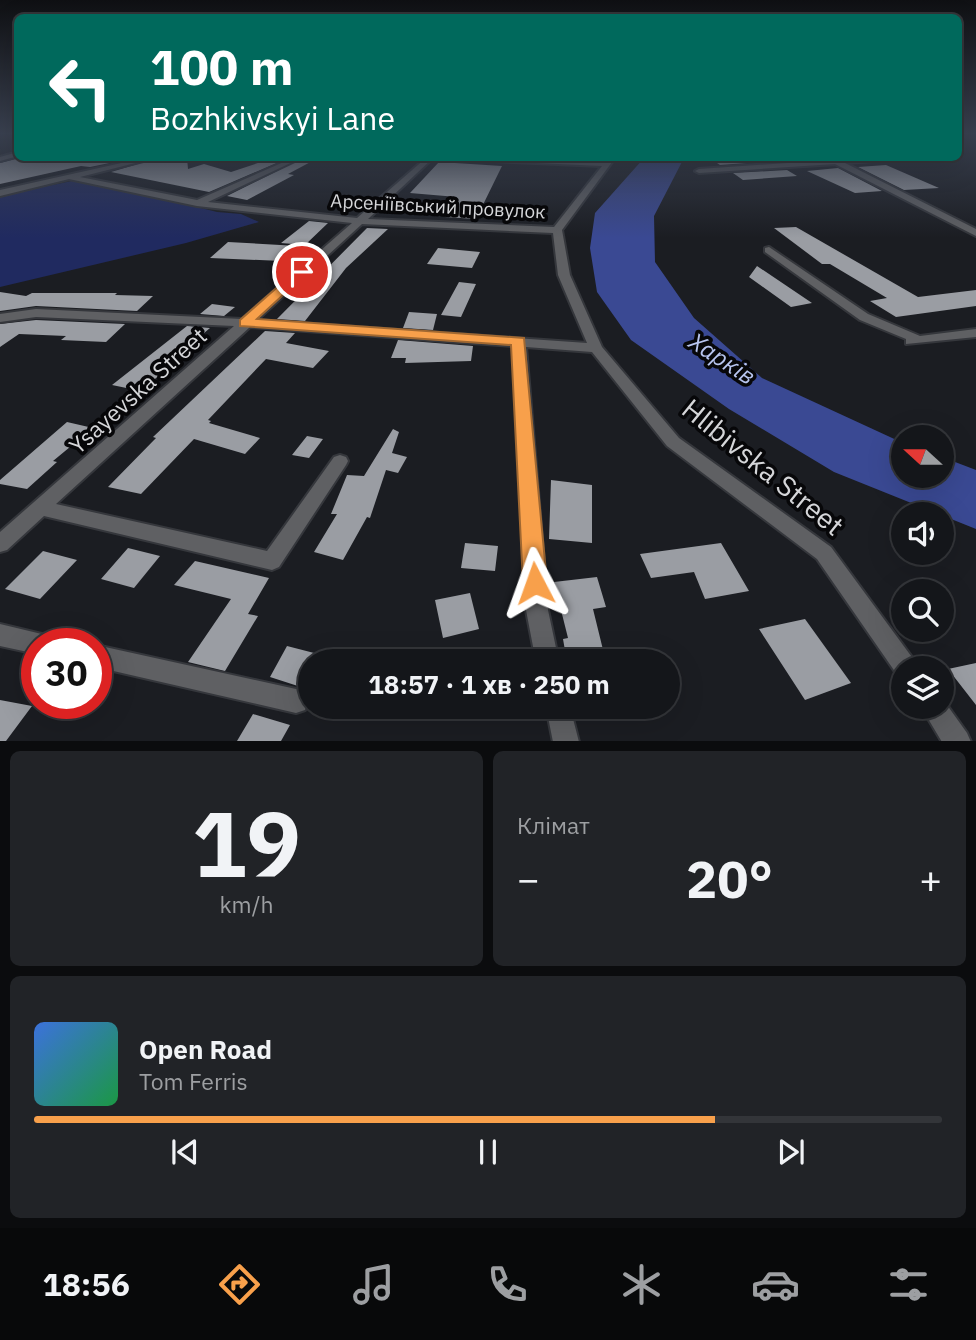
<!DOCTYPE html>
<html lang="uk">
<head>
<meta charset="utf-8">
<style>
  :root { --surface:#14161a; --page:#212327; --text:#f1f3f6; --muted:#9d9fa2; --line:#333539; --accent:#f8a04b }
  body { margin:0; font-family:"IBM Plex Sans",sans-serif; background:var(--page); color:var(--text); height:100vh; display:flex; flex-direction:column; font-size:26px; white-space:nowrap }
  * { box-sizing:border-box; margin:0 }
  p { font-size:23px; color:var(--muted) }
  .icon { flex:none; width:38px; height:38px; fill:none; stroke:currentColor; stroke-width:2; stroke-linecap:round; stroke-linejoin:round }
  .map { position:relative; height:741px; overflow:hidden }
  .details { display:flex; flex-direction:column; gap:10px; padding:10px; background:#0b0c0e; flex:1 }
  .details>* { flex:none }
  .top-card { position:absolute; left:14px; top:14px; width:948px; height:147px; border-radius:10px; box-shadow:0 7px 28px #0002,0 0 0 2px var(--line); background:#00695c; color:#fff; overflow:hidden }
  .needle { width:46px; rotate:291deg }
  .tools { position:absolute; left:891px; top:425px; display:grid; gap:14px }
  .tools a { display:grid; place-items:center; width:63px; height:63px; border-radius:50%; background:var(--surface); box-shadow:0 7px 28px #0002,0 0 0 2px var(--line); font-size:35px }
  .speed { position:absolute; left:21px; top:628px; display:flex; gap:14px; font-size:35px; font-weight:700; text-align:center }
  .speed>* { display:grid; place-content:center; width:91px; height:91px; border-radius:50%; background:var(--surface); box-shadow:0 7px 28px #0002,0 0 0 2px var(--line); line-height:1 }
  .speed .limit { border:10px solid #d22; background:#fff; color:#111 }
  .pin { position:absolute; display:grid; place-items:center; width:60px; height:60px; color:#fff; margin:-30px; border:4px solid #fff; border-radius:50%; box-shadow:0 2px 7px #0007 }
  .me { position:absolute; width:77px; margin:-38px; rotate:356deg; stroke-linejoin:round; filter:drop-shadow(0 0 5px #0008) }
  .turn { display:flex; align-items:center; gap:24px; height:147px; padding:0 21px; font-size:32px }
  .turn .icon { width:91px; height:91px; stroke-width:2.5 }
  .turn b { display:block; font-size:49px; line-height:60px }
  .big { font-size:52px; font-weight:700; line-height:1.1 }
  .details .tile { flex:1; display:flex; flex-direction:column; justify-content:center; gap:10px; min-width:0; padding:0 24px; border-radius:10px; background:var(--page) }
  .details .dial { align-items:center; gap:0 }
  .dial b { font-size:91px; line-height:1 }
  .song { display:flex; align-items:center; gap:21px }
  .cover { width:84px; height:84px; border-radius:10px; background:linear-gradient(135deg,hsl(220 70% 55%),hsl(140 70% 35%)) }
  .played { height:7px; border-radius:4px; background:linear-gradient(90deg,var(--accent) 75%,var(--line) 75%) }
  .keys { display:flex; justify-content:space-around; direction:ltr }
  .heat { display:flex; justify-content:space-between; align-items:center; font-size:38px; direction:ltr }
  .details .tiles { flex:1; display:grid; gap:10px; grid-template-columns:1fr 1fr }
  .tile:last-child { grid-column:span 2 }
  .trip { position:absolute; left:298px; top:649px; width:382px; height:70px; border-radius:35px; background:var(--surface); box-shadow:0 7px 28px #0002,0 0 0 2px var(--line); font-weight:700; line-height:70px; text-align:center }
  .menu { display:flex; height:112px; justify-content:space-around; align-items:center; background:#08090a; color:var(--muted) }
  .menu .icon { width:49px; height:49px }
  .menu .active { color:var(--accent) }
  .menu b { font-size:32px; color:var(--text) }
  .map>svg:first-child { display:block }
  .green { fill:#202a60 }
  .water { fill:#3a4993 }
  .building { fill:#9a9da3 }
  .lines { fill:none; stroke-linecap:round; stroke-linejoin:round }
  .street-casing { stroke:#35373c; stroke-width:4 }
  .street { fill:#5f6063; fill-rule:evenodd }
  .route { fill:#f8a04b; stroke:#a16831; stroke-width:2 }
  .labels { text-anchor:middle; stroke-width:7; stroke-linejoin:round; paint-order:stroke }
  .far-street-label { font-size:19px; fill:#d5d6d9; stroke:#070709 }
  .street-label { font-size:23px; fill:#d5d6d9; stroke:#070709 }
  .water-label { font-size:24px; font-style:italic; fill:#b8c5ef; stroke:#070709 }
  .near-street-label { font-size:28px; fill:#d5d6d9; stroke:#070709 }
</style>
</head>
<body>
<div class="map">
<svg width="976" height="742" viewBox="0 0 976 742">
  <rect width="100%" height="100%" fill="#1b1d22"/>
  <!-- green -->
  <path class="green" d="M72 181 157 197 217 212 241 214 259 222 186 243 0 287V196Z"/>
  <!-- water -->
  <path class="water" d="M644 158H684L654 216 655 262 694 318 762 378 903 443V476H942V457L976 470V529L834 472 729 409 631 340 597 292 590 248 595 213Z"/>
  <!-- building -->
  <path class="building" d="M20 158H134L90 167 81 166 0 184V163Z
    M158 158H187L188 169 204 164 231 172 273 158H288L209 192 111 172Z
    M303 158H318L288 174 294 175 247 200 227 196Z
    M737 158H768L774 161 720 165 711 159Z
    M439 162 502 166 476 219 445 217 457 197 410 193Z
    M886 165 939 188 904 190 858 167Z
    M838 168 882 191 855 193 807 171Z
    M787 170 797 176 743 180 733 173Z
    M309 221 328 223 305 245 281 243Z
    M796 227 918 297 976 290V306L896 317 870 301 887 298 830 264H822L774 228Z
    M367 228 388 229 346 268 305 321 277 319Z
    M228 242 298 246 282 261 210 258Z
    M438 248 480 252 472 268 427 264Z
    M757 266 812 303 791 307 749 277Z
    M459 282 476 284 461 317 441 315Z
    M0 292 26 296 32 293H117L115 295 153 296 137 311 36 306 0 311Z
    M212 304 235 307 224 316 200 314Z
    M409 312 437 314 433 330 403 328Z
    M36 320 125 324 106 342 61 340 66 336 19 334 0 347V324Z
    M187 326 210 328 159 371 163 372 141 391 112 385Z
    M265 331 295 333 286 343 329 351 313 368 266 359 208 420 211 421 209 423 260 438 245 454 194 439 141 494 108 487 156 438 153 437Z
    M398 340 473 346 471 361 405 363 406 358H391Z
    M67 422 93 428 53 461 57 462 27 489 0 484V480Z
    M393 429 399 432 392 453 407 457 398 473 386 470 370 518 367 517 343 560 314 552 337 514H331L347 475 364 476Z
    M307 436 323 439 309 458 292 455Z
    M551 480 592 485V543L549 539Z
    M465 543 498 546 495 571 461 568Z
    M721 543 749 591 705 599 694 572 651 578 640 554Z
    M128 548 160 556 134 588 101 579Z
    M43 551 77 560 40 599 5 589Z
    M195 561 269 578 248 614 258 616 225 671 188 662 231 599 174 585Z
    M597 577 606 607 593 609 606 662H567L563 639 568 638 554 582Z
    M470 593 479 629 443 638 435 600Z
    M805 619 851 683 805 700 759 629Z
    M287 646 318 654 314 662H310V670L301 687 270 677Z
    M976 663V705L948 669Z
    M0 700 32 706 6 741H0Z
    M253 714 290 725 281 741H237Z"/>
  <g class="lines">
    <!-- street casing -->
    <g class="street-casing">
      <path id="street" d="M18 152V156L0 161V157Z
        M144 158H155L80 177 197 200 293 158H301L208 202 357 218 426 158H433L368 219 554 227 602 166 472 160 469 158 605 162 609 158H615L562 230 570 275 602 347 679 438 831 547 914 660 917 668H903V678L898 676 817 559 667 446 592 352 526 347 548 610 559 662H536L526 610 513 346 250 327 56 504 267 551 334 457 340 455 346 457 348 461 346 465 279 567 272 570 44 516 7 550 0 552V532L234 326 36 317 0 322V314L36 309 242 319 352 223 197 206 69 179 0 196V190ZM362 224 553 233 558 275 587 343 257 320Z
        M861 158H890L886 160 845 163 976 229V236L835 164 699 173 695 171 699 169Z
        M769 247 868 314 920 336 976 329V337L906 344V339L860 320 765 252V248Z
        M0 624 50 636 53 644H37V654L0 646Z
        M96 645 296 689 305 692 308 701 305 710 296 713 96 667Z
        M942 698 967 733 971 742H942L921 707H942Z
        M546 707H570L579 742H553Z"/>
    </g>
    <!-- street -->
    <use href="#street" class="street"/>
  </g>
  <!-- sky -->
  <linearGradient id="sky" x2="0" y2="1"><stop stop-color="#0f1013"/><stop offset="0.56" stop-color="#39404f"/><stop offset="1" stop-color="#39404f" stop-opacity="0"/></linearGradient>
  <rect width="976" height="238" fill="url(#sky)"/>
  <!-- route -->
  <path class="route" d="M298 269 308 272 257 319 524 338 547 583 543 590 535 593 527 590 523 583 511 345 240 326V320Z"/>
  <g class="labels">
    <!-- far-street labels -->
    <g class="far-street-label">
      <text transform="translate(438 206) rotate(3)" y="7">Арсеніївський провулок</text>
    </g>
    <!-- street labels -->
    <g class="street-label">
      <text transform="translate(138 391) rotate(-42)" y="8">Ysayevska Street</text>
    </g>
    <!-- water labels -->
    <g class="water-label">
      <text transform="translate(722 359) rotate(33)" y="8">Харків</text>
    </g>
    <!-- near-street labels -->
    <g class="near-street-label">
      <text transform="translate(763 467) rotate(39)" y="10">Hlibivska Street</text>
    </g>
  </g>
</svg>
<div class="tools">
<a><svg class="needle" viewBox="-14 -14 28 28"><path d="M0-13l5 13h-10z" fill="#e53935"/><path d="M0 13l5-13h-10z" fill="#9d9fa2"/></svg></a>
<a><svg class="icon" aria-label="sound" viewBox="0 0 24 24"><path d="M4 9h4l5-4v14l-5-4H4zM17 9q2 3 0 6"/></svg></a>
<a><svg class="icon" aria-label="search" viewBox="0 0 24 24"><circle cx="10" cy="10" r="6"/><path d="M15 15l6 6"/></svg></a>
<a><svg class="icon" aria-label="layers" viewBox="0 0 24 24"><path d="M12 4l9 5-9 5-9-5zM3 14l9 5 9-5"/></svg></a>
</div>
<div class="speed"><div class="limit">30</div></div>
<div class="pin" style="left:302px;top:272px;background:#d93025"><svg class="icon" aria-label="arrive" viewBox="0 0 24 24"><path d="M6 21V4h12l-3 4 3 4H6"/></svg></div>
<svg class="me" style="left:535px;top:583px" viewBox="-20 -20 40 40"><path d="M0-17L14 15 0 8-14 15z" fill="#f8a04b" stroke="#fff" stroke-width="4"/></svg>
<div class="trip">18:57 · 1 хв · 250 m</div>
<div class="top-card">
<div class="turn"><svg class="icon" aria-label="left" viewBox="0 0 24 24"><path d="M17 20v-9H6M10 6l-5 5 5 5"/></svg><div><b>100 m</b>Bozhkivskyi Lane</div></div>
</div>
</div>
<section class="details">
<div class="tiles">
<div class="tile dial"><b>19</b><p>km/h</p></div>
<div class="tile"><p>Клімат</p>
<div class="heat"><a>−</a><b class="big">20°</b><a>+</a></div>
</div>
<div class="tile">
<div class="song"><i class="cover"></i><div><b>Open Road</b><p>Tom Ferris</p></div></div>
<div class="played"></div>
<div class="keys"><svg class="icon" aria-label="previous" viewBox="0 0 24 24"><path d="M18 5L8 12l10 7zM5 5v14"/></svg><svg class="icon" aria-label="pause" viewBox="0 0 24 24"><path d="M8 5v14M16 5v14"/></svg><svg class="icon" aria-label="next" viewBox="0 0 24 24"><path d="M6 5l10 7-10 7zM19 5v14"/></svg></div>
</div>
</div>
</section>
<nav class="menu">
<b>18:56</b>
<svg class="icon active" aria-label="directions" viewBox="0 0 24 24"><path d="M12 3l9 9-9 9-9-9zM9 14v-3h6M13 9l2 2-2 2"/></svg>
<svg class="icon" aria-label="music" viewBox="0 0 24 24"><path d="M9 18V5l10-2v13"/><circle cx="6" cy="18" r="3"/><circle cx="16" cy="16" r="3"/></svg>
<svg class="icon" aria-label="phone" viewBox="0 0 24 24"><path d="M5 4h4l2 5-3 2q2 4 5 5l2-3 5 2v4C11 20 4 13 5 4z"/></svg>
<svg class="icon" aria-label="climate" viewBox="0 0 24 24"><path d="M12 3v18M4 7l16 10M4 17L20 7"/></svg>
<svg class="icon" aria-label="car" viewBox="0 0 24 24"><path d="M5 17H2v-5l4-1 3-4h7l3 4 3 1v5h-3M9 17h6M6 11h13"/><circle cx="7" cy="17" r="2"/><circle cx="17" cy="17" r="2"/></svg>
<svg class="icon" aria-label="filters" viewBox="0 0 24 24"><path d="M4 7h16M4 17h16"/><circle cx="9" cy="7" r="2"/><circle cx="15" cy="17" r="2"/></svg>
</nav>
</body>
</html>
